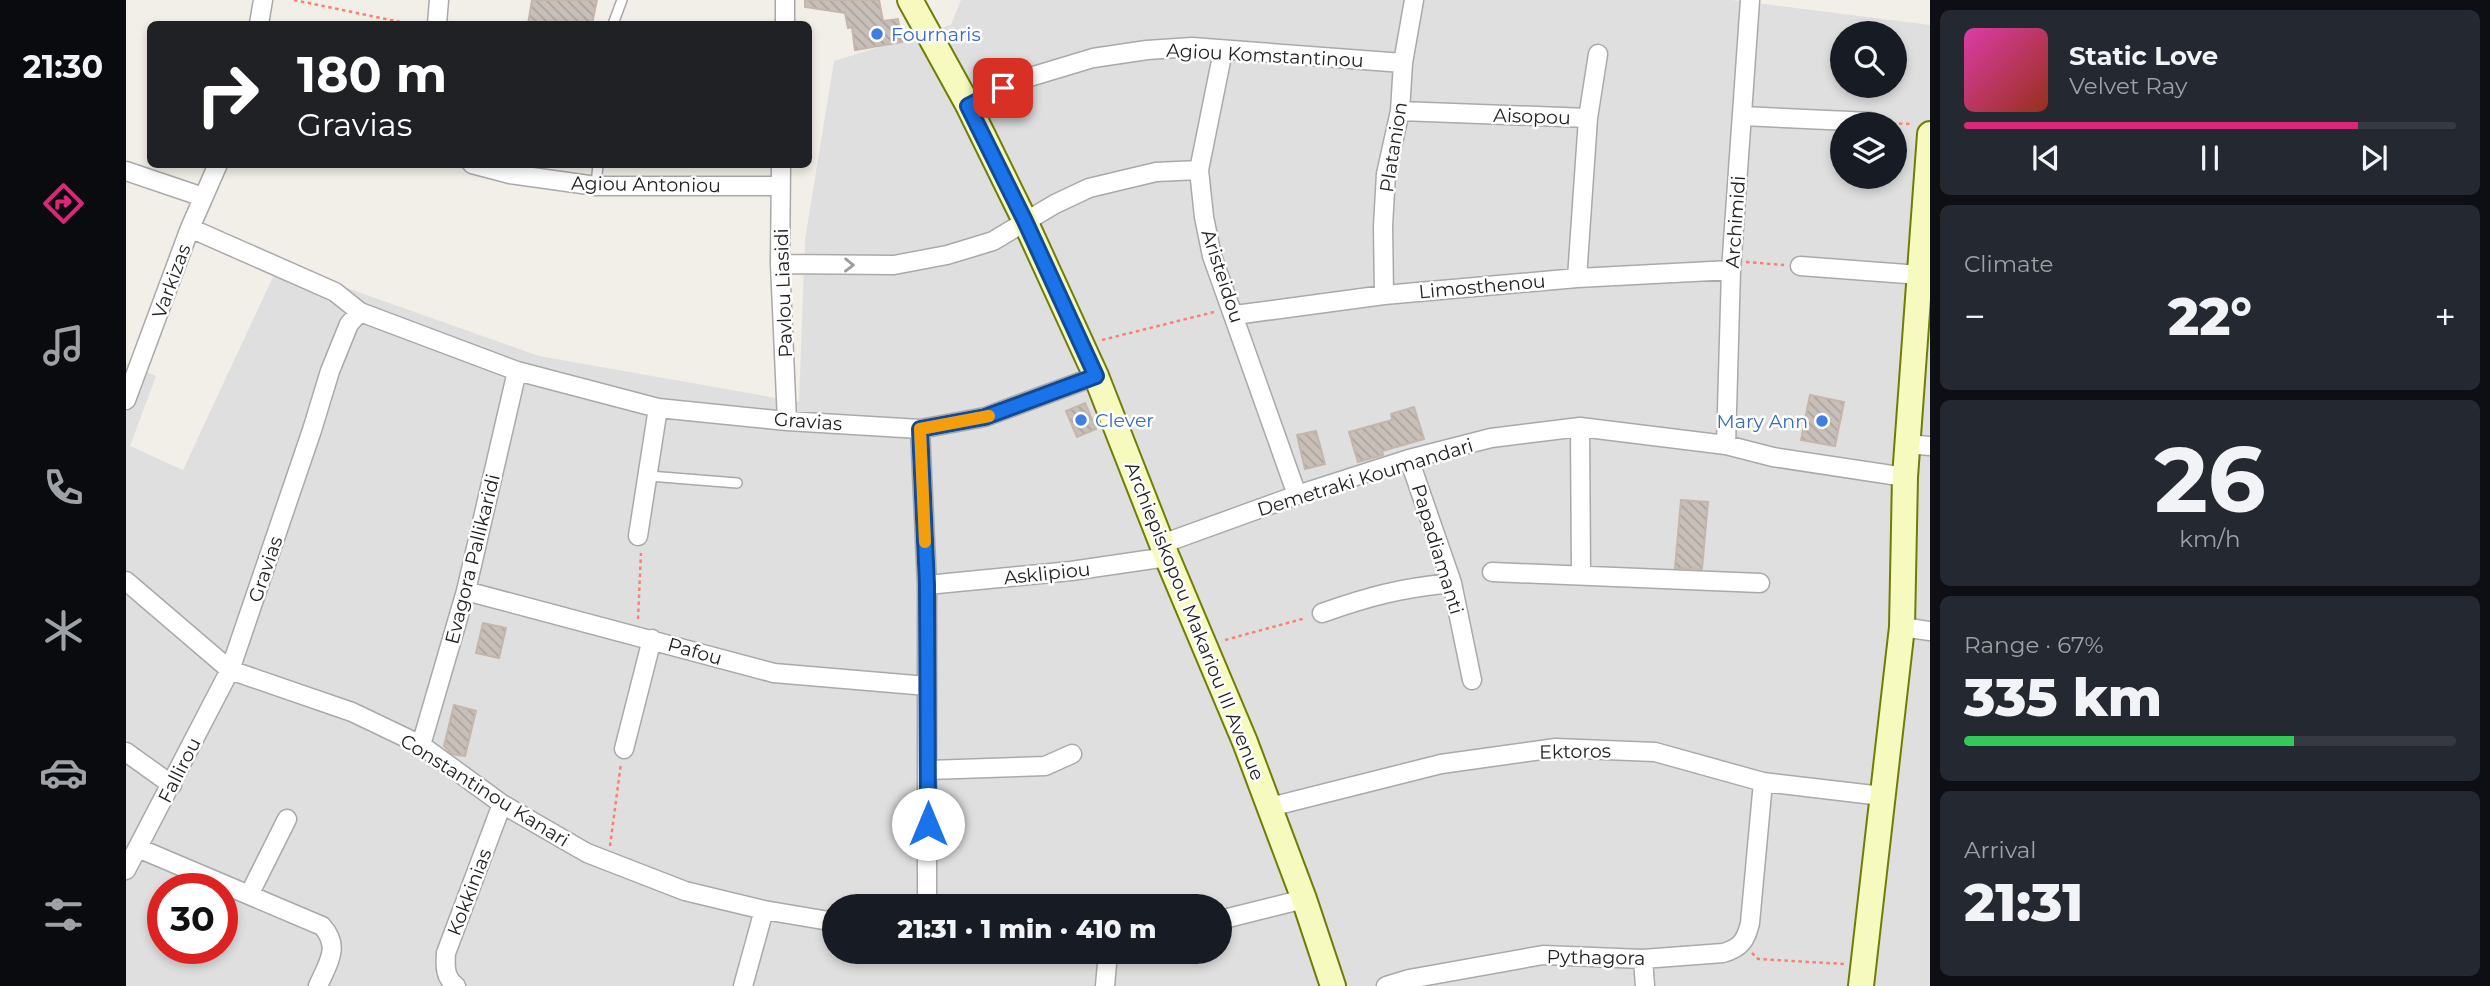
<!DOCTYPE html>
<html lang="en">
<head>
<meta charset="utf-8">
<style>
  :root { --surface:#171b24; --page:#242831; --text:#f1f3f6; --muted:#9ea1a6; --line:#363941; --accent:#db2777 }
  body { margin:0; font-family:Montserrat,sans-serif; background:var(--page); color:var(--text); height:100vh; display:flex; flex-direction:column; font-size:26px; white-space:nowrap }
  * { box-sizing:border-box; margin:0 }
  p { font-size:23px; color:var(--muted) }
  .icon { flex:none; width:38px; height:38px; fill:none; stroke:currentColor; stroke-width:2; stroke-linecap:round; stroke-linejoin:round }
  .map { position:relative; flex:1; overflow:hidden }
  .drawer { display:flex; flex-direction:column; gap:10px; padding:10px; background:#0d0f14; width:560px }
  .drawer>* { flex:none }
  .hud { position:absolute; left:21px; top:21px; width:665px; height:147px; border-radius:10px; box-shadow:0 4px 10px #0003; background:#202124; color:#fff; overflow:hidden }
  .fabs { position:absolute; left:1704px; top:21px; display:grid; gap:14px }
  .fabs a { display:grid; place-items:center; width:77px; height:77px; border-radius:50%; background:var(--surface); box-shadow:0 4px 10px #0003; font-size:35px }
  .speed { position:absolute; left:21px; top:873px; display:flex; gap:14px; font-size:35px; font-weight:700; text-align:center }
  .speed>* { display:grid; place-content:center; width:91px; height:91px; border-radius:50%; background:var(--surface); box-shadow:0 4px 10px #0003; line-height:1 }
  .speed .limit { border:10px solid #d22; background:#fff; color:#111 }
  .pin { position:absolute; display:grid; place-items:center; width:60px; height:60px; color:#fff; margin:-30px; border-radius:14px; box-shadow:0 4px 10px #0006 }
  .me { position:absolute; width:77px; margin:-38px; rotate:0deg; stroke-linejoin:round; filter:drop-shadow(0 0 5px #0008) }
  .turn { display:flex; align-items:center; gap:24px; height:147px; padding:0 35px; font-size:32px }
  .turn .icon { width:91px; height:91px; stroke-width:2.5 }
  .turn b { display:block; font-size:49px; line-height:60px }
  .big { font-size:52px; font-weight:800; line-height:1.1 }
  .drawer .card { flex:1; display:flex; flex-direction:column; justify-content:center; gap:10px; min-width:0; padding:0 24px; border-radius:10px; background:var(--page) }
  .drawer .dial { align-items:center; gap:0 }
  .dial b { font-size:91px; line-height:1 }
  .song { display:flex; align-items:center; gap:21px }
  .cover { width:84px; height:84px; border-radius:10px; background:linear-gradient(135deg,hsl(320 70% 55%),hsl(10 70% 35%)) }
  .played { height:7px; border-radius:4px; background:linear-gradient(90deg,var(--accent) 80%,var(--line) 80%) }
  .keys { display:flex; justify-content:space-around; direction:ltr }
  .heat { display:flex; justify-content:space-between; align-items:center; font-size:38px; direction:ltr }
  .charge { height:10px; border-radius:5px; background:linear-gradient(90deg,#34c759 67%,var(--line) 0) }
  .trip { position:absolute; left:696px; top:894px; width:410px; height:70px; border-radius:35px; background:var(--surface); box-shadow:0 4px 10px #0003; font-weight:800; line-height:70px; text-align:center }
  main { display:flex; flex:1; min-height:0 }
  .dock { display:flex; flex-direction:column; width:126px; justify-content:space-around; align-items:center; background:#090b0e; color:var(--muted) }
  .dock .icon { width:49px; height:49px }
  .dock .active { color:var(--accent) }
  .dock b { font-size:32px; color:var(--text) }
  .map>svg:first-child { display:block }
  .residential { fill:#e0dfdf; fill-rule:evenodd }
  .building { fill:url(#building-back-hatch); stroke:#c4b6ab; stroke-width:2 }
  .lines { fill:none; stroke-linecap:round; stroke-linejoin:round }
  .lane-casing { stroke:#a9a9a9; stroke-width:12 }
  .street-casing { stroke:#a9a9a9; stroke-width:21 }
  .secondary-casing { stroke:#707d05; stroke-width:28 }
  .path { stroke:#fa8072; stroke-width:2.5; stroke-dasharray:3.5 3.5; stroke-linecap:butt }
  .lane { stroke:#fff; stroke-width:9 }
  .street { stroke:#fff; stroke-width:18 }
  .secondary { stroke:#f7fabf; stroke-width:24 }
  .oneway { stroke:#9c9c9c }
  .route-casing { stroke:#114b97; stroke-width:18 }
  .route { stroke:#1a73e8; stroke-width:12 }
  .slow { stroke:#f59e0b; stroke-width:12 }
  .shop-dot { fill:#3f7fe0; stroke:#fff; stroke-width:2.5 }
  .labels { text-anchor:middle; stroke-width:5; stroke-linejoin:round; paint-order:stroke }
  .shop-label { font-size:19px; fill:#366cbe; stroke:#fff; text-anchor:start }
  .street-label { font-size:19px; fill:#222; stroke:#fff }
</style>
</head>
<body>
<main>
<nav class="dock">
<b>21:30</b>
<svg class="icon active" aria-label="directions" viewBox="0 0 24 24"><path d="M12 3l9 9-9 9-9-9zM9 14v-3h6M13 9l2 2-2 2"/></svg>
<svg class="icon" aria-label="music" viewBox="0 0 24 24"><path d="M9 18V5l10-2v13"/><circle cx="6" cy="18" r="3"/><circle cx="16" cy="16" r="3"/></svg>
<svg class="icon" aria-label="phone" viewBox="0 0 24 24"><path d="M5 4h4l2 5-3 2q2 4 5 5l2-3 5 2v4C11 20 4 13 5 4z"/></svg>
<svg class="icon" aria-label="climate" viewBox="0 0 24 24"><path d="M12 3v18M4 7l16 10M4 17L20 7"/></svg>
<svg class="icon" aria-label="car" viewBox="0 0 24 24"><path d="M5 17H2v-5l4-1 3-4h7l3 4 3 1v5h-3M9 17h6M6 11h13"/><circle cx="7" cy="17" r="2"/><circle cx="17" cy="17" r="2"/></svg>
<svg class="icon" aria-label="filters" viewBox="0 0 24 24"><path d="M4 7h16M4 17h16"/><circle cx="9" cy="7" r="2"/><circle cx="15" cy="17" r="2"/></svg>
</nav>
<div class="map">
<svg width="1804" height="986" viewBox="0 0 1804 986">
  <defs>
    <pattern id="building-back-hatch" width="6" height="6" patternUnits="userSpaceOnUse" patternTransform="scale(1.75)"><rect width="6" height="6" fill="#c7bfb8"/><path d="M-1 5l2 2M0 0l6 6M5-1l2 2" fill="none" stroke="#aba49e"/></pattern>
  </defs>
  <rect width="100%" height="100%" fill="#f2efe9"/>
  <!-- residential -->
  <path class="residential" d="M835 0H1606L1804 25V986H0V363L30 376 4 446 57 470 153 264 413 356 673 402 679 240 708 61 825 25ZM1717 33H1769V86H1717ZM1717 124H1769V177H1717ZM37 889H96V948H37ZM709 906H1094V952H709Z"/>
  <!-- building -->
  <path class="building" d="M406 0H471L466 24H402Z
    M679 0H753L757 21 772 19 776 42 729 50 726 27 722 28 719 13 679 7Z
    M1684 395 1718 402 1709 446 1675 440Z
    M959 403 970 429 951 437 940 411Z
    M1288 407 1298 439 1256 451 1257 455 1232 462 1223 432 1266 420 1265 414Z
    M1190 431 1199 464 1179 469 1171 435Z
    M1555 500 1582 502 1576 569 1549 568Z
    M357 623 380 628 373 658 350 653Z
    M328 705 350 711 339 756 326 754 318 746Z"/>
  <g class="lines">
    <!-- lane casing -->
    <g class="lane-casing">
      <path id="lane" d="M487 24 496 0
        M470 186 472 164
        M523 476 611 483"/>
    </g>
    <!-- street casing -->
    <g class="street-casing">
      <path id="street" d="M133 24 137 0
        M311 24 313 0
        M659 24V0
        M1097 51 1073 170 1078 217 1086 256 1171 495
        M842 105 894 80 967 58 1021 50 1066 47 1277 63
        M1274 111 1462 118
        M1616 116 1745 122
        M346 164 384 174 470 186H654
        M655 164 654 264 661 421
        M0 171 77 197
        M64 228 209 292 234 312 391 371 532 408 661 421 794 429 859 417 970 376
        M654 264 768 265 821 255 867 241 929 204 963 188 1030 172 1073 170
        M1674 266 1794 275
        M1451 278 1462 118 1472 54
        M1258 295 1257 226 1260 174 1274 111 1277 63 1288 0
        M1109 315 1258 295 1451 278 1605 270
        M0 400 64 228 92 164
        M1454 427 1455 574
        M794 429 801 585V906
        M1781 444 1804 446
        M1600 445 1605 270 1624 0
        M1283 459 1326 583 1346 680
        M512 536 532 408
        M1036 544 1171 495 1283 459 1365 438 1454 427 1600 445 1647 457 1779 477
        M1366 572 1634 583
        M0 581 104 670 226 712 295 745 376 804 461 853 559 891 638 910 709 922
        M801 585 945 571 1041 557
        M340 591 648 673 801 686
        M1196 613C1244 596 1275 588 1326 583
        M1776 627 1804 631
        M295 745 340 591 391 371
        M498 749 526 639
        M0 752 46 785
        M802 770 919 766 946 754
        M1144 807 1315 764 1430 748 1529 752 1637 782 1756 796
        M12 848 196 926C215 947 202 963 192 986
        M0 870 104 670 186 430 204 371 223 324 234 312
        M123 895 161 819
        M1094 920 1178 899
        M1517 959 1519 986
        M330 986C319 978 319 967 320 953L376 804
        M617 986 638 910
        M979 986 982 952
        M1260 986 1283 979 1417 955 1517 959 1597 953C1615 948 1620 940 1624 923L1637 782"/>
    </g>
    <!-- secondary casing -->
    <g class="secondary-casing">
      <path id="secondary" d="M784 0 842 105 899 221 970 376 1041 557 1119 742 1178 899 1207 986
        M1735 986 1776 627 1779 477 1804 134"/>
    </g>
    <!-- path -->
    <path class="path" d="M168 0 284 24
      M1759 123 1787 124
      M1620 262 1658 265
      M976 340 1088 312
      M512 619 515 553
      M1099 640 1180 618
      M484 846 495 763
      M1626 953 1632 959 1719 964"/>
    <!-- lane -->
    <use href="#lane" class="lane"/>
    <!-- street -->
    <use href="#street" class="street"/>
    <!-- secondary -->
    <use href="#secondary" class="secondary"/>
  </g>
  <!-- one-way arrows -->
  <defs><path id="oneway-chevron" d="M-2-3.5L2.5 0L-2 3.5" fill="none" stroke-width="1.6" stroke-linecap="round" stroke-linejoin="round" transform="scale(1.75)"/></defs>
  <use class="oneway" href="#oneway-chevron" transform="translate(723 265) rotate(1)"/>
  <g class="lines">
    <!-- route casing -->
    <g class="route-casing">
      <path id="route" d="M802 824 801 585 794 429 859 417 970 376 899 221 842 106 877 88"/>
    </g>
    <!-- route -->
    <use href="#route" class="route"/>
    <!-- slow -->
    <path class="slow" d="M799 542 794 429 863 416"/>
  </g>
  <!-- markers -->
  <g class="shop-dot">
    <circle cx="751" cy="34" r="7"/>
    <circle cx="955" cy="420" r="7"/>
    <circle cx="1696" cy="421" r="7"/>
  </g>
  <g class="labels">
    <!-- shop labels -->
    <g class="shop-label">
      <text x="765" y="41">Fournaris</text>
      <text x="969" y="427">Clever</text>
      <text x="1682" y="428" text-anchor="end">Mary Ann</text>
    </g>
    <!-- street labels -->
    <g class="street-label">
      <text transform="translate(1139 55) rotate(3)" y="7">Agiou Komstantinou</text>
      <text transform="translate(1406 116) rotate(2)" y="7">Aisopou</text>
      <text transform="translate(1267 147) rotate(-81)" y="7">Platanion</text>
      <text transform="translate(520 184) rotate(1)" y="7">Agiou Antoniou</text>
      <text transform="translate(1609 222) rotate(-86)" y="7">Archimidi</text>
      <text transform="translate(1097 276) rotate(72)" y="7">Aristeidou</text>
      <text transform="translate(45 281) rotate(-70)" y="7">Varkizas</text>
      <text transform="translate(1356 286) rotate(-5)" y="7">Limosthenou</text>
      <text transform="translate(657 293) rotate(-92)" y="7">Pavlou Liasidi</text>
      <text transform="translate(682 421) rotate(4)" y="7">Gravias</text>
      <text transform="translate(1239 477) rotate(-17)" y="7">Demetraki Koumandari</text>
      <text transform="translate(1312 549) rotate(73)" y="7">Papadiamanti</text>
      <text transform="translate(346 559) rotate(-76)" y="7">Evagora Pallikaridi</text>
      <text transform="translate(139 569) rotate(-71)" y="7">Gravias</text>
      <text transform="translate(921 573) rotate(-6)" y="7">Asklipiou</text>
      <text transform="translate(1069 621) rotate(68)" y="7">Archiepiskopou Makariou III Avenue</text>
      <text transform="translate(569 651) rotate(16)" y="7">Pafou</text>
      <text transform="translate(1449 751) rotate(-1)" y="7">Ektoros</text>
      <text transform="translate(53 770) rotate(-63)" y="7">Fallirou</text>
      <text transform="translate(359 790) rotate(32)" y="7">Constantinou Kanari</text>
      <text transform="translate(343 892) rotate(-69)" y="7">Kokkinias</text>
      <text transform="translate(1470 957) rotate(1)" y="7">Pythagora</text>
    </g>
  </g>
</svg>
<div class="fabs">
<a><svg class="icon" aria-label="search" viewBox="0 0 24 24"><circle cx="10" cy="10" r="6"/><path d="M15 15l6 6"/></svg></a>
<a><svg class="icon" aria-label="layers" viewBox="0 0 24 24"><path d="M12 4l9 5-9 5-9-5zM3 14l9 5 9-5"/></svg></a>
</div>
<div class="speed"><div class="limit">30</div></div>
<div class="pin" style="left:877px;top:88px;background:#d93025"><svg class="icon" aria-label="arrive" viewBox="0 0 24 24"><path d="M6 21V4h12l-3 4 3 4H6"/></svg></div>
<svg class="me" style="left:802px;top:824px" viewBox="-20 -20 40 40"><circle r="19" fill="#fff"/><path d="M0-13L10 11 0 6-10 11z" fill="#1a73e8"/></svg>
<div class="trip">21:31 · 1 min · 410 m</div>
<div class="hud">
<div class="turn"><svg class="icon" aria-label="right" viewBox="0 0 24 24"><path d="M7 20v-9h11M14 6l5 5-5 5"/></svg><div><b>180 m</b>Gravias</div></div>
</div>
</div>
<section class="drawer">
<div class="card">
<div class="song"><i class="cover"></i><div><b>Static Love</b><p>Velvet Ray</p></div></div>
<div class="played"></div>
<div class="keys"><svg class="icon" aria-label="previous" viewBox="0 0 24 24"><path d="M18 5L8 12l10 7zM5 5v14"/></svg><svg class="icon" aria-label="pause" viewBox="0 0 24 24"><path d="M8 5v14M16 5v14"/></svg><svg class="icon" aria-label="next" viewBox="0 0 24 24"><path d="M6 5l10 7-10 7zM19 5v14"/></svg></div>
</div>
<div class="card"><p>Climate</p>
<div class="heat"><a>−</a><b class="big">22°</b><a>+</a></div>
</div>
<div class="card dial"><b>26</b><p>km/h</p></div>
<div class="card"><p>Range · 67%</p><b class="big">335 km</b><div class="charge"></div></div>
<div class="card"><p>Arrival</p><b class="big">21:31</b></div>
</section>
</main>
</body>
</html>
